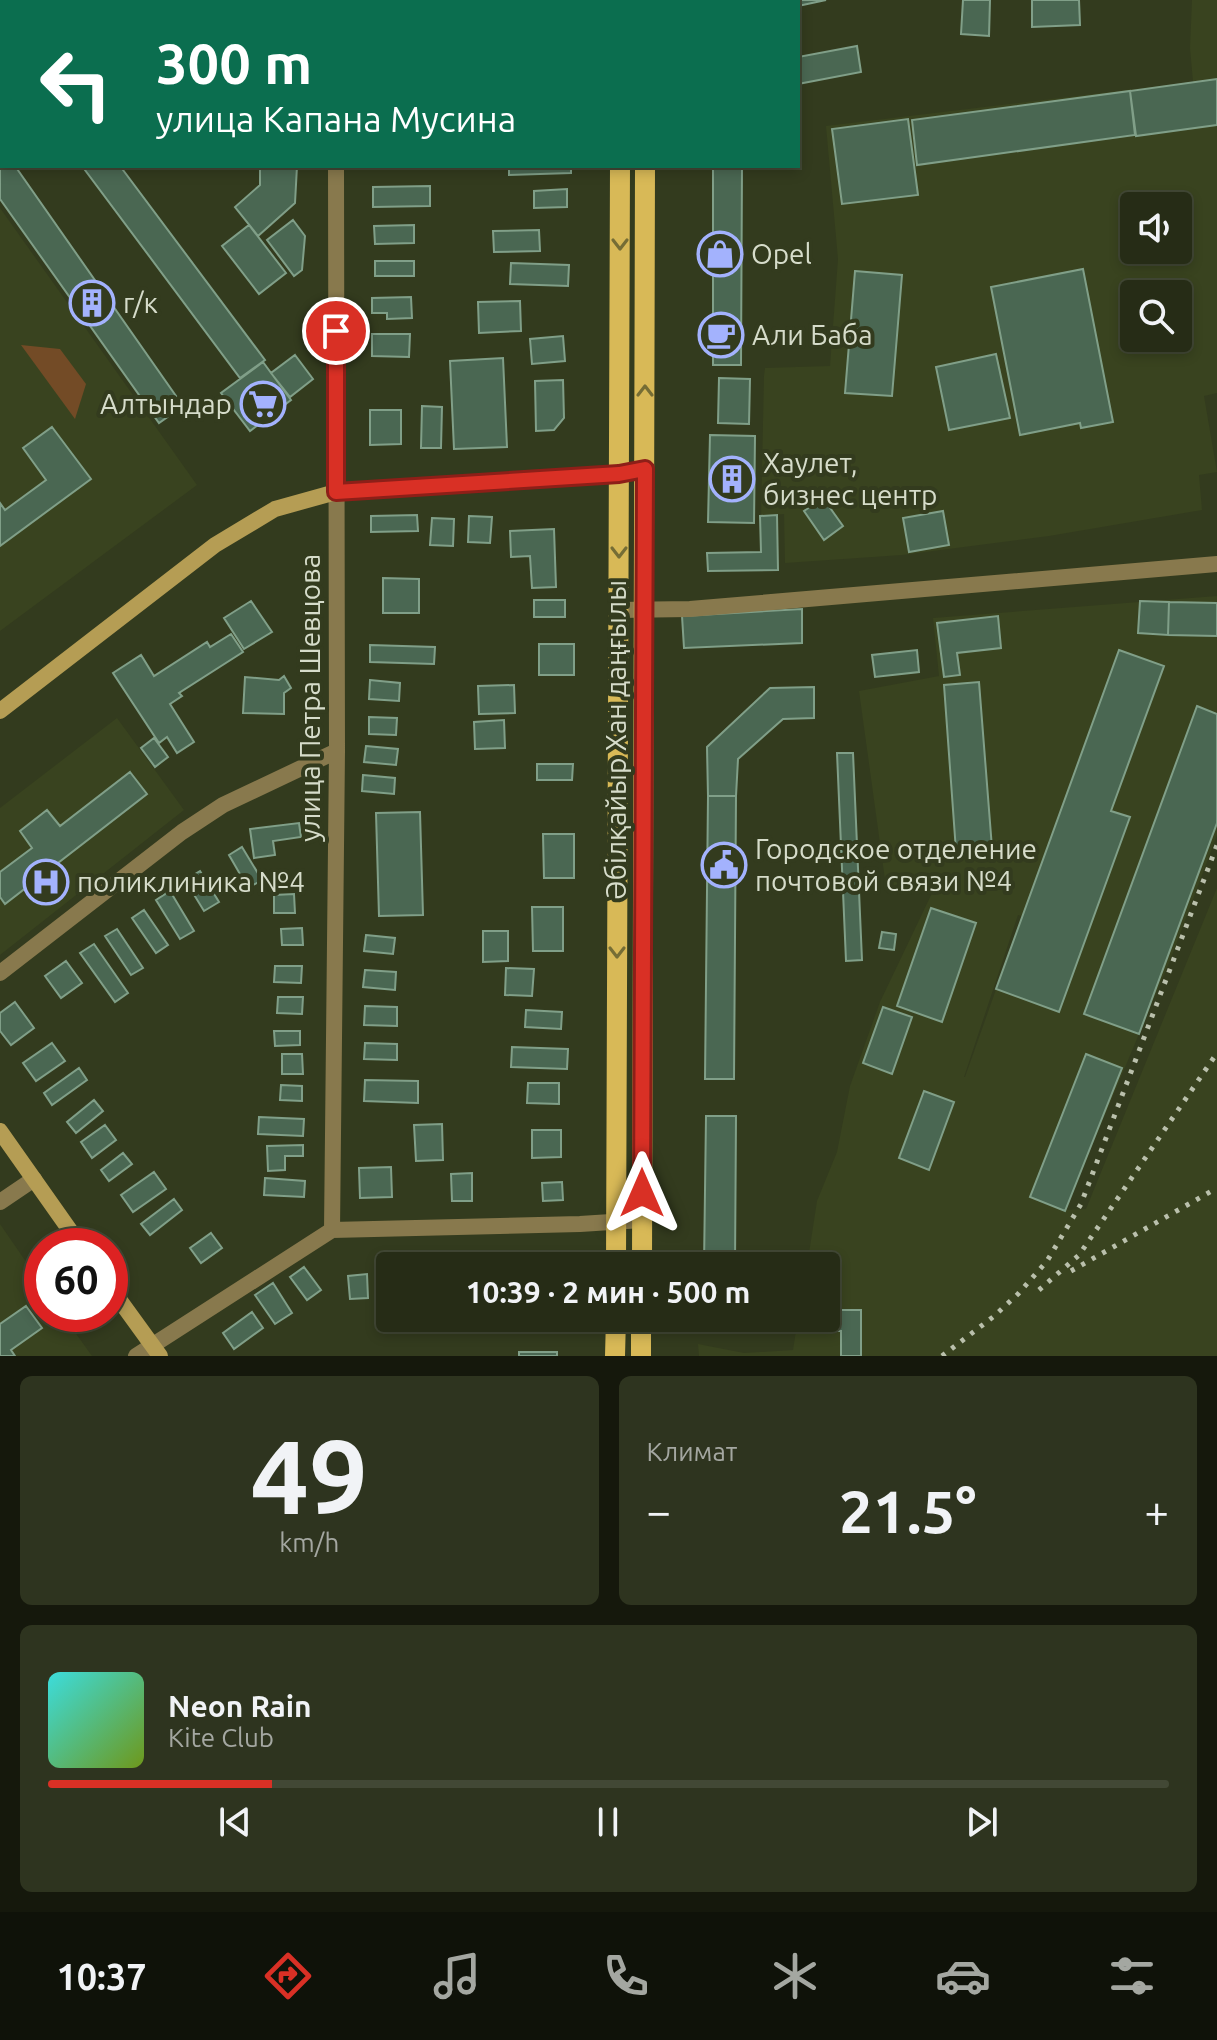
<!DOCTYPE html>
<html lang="ru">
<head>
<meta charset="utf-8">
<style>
  :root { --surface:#262c16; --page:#2e341f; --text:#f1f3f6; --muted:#a4a7a1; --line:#424835; --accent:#d93025 }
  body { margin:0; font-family:Ubuntu,sans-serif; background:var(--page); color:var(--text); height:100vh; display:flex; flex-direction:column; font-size:30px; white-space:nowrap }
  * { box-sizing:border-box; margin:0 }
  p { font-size:26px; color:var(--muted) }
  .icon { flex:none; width:44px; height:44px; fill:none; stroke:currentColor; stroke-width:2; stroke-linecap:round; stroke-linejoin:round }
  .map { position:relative; height:1356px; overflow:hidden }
  .details { display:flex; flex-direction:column; gap:20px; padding:20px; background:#15180c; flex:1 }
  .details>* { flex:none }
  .banner { position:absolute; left:0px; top:0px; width:800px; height:168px; box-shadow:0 4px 12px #0003,0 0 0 2px var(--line); background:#0b6e4f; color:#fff; overflow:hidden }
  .controls { position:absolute; left:1120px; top:192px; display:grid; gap:16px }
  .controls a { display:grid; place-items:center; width:72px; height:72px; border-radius:8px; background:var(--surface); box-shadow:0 4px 12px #0003,0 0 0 2px var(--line); font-size:40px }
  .speed { position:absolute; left:24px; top:1228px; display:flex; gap:16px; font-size:40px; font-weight:700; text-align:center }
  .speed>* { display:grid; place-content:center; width:104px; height:104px; border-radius:50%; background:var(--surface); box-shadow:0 4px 12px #0003,0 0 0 2px var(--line); line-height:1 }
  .speed .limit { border:12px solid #d22; background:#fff; color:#111 }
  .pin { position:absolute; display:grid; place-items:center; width:68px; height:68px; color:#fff; margin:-34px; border:4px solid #fff; border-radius:50%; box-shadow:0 2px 8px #0007 }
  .me { position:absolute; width:88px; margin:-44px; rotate:0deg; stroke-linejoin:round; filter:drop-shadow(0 0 6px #0008) }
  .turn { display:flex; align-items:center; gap:28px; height:168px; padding:0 24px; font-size:36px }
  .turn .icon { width:104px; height:104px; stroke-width:2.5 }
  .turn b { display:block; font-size:56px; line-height:68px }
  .big { font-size:60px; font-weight:700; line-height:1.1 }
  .details .tile { flex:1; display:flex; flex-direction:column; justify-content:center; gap:12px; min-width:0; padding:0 28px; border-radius:12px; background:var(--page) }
  .details .dial { align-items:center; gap:0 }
  .dial b { font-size:104px; line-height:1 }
  .song { display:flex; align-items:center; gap:24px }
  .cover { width:96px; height:96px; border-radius:12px; background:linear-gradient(135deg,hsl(180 70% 55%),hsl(80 70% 35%)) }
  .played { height:8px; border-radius:4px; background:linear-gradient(90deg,var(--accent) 20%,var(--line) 20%) }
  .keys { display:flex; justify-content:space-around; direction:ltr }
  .heat { display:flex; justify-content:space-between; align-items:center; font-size:44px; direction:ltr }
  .details .tiles { flex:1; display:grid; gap:20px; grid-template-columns:1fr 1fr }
  .tile:last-child { grid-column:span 2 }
  .trip { position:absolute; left:376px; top:1252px; width:464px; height:80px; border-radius:8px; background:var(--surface); box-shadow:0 4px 12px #0003,0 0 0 2px var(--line); font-weight:700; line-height:80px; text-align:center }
  .menu { display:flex; height:128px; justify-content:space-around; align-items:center; background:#0f1209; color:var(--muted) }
  .menu .icon { width:56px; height:56px }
  .menu .active { color:var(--accent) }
  .menu b { font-size:36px; color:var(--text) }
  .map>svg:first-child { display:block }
  .built { fill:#39431f; fill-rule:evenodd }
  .green { fill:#734b26 }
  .building { fill:#4a6752; stroke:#809f88; stroke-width:2 }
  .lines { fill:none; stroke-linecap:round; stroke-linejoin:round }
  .street { stroke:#88794d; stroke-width:16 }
  .secondary { stroke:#b59d54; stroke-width:16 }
  .primary { stroke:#d8b957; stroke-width:20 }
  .rail { stroke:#bac0ac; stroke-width:5; stroke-dasharray:4 8; stroke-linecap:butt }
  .oneway { stroke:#756d35 }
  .route-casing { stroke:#8d1f18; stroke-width:20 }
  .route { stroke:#d93025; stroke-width:14 }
  .labels { text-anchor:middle; stroke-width:8; stroke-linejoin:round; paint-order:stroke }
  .poi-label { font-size:28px; fill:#d6dcca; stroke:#333b1e; text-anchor:start }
  .street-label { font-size:28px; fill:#d6dcca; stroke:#333b1e }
</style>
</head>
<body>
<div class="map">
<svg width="1217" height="1356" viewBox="0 0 1217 1356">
  <rect width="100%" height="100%" fill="#333b1e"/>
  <!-- built -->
  <path class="built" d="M1192 0H1217V393L1204 396 1217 472 1199 475 1202 510 1049 536 902 555 785 563 784 514 761 516 764 376 765 368 830 366 838 259 826 126 1193 82 1190 48ZM1134 206H1178V250H1134ZM1134 294H1178V338H1134Z
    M0 208 197 485 0 631Z
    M1217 596V835L1171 958 1065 1210 1086 1209 1217 888V1356H699L698 1344 744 1353 793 1350 798 1318H826V1266H807L817 1201 837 1152 850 1086 880 1002 933 891 886 887 859 691 939 676 933 618ZM1018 915 1022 916 965 1077H964Z
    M117 718 184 810 0 955V808Z
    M0 1224 42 1285V1314H62L92 1356H0Z"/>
  <!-- green -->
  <path class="green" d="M21 345 60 349 86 384 75 419Z"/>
  <!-- building -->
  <path class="building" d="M0 0 14 2H2V62Z
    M152 0H198L149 2Z
    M262 0H299V2H262Z
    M474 0H524V2H474Z
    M790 0H826L798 6V2Z
    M963 0H990L989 36 961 34Z
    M1032 0H1079L1080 25 1032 27Z
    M857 46 861 72 798 84V57Z
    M1217 79V125L1136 136 1130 91Z
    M1130 91 1135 135 917 165 912 120Z
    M908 119 918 195 842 204 832 129Z
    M0 144 2 166H15L183 406 159 423 0 199Z
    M82 166H120L265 360 240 378Z
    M260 166H297L295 203 258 236 235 207 260 185Z
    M373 166H408V169L373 168Z
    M509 166H571V173L509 175Z
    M713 166H742L741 365H713Z
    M430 186V206L373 207V187Z
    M567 189V207L534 208V191Z
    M293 220 305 236 302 270 294 276 267 240Z
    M249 225 286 273 259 294 222 246Z
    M414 225V243L375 244 374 226Z
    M539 230 540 251 494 252 493 231Z
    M375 261H414V276H375Z
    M511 263 569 265 568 286 510 284Z
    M1083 269 1113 422 1081 428 1080 423 1020 435 991 287Z
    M855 271 902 275 892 396 845 393Z
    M411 297 412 318 387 319V313H372V298Z
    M520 301 521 331 479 333 478 302Z
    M372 334H410L409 357 372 356Z
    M563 336 565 361 532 364 530 339Z
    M996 354 1010 418 949 430 936 367Z
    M295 355 313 379 290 397 271 373Z
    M503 358 507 447 454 449 450 361Z
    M263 362 291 400 250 431 221 393Z
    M719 378 750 379 749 424 718 423Z
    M563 380 564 418 554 430 536 431 535 381Z
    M422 406 442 407 441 448H421Z
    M370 410H401V444L370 445Z
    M52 427 91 479 0 546V503L5 510 46 480 23 448Z
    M710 435 755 436 754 523 708 522Z
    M823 498 843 526 824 540 804 511Z
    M943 511 949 545 909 552 903 518Z
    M417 515 418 531 371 532V516Z
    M777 515 778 570 708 571 707 553 761 552 760 516Z
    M469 516 492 517 490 543 468 542Z
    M432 518 454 519 453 546 430 545Z
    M554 529 556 587 532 588 530 556 511 557 510 531Z
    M383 578 419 579V613H383Z
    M534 600H565V617H534Z
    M251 601 272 632 244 649 224 618Z
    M1140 601 1169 602 1168 635 1138 633Z
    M1169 602 1217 603V636L1168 635Z
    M802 609V643L684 648 682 616Z
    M998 616 1001 648 957 653 960 675 944 677 937 623Z
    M231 634 243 652 179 693 182 696 170 704 194 742 177 753 167 737 159 743 113 673 141 655 154 676 207 642 210 647Z
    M539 644H574V675H539Z
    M370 645 435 647 434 664 370 662Z
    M917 650 919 672 875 677 872 655Z
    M1119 650 1164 666 1111 811 1130 817 1059 1012 996 989Z
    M284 676 291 688 284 693V714L243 713 245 677 279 680Z
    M370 680 400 683 399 701 369 699Z
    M979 682 992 848 956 851 944 685Z
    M514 685 515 713 479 714 478 686Z
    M814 687V718L783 719 738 759 736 796H708L707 747 770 688Z
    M1197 706 1217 714V823L1139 1034 1084 1014Z
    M369 717 397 718 396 735 369 734Z
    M504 720 505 748 475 749 474 722Z
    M154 738 168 757 155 767 141 748Z
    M366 746 398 749 396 765 364 762Z
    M837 753H853L862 960 846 961Z
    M537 764H573L572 780H537Z
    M130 772 147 794 5 904 0 897V872L32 848 20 831 47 810 60 826Z
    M363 775 395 778 394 794 362 791Z
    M708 796H736L734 1079H705Z
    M420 812 423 915 379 916 376 813Z
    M299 823 301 837 273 841 275 855 254 858 250 829Z
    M543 834H574V878H544Z
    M242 847 262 880 248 888 229 855Z
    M200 871 219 902 204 911 185 880Z
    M170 891 194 931 180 939 156 900Z
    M294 894 295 913H274V895Z
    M532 907H563V951H533Z
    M931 908 976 923 942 1022 897 1006Z
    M144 910 168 945 156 953 132 918Z
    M302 928 303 945H282L281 929Z
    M117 929 143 968 131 975 105 936Z
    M483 931H508V961L483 962Z
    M882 932 896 934 894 950 879 948Z
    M366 935 395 938 393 954 364 951Z
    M94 944 128 993 115 1002 80 953Z
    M66 961 82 983 61 998 45 976Z
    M275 966H302L301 983 274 982Z
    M506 968 534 969 532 996 505 995Z
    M365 970 396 972 395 990 363 987Z
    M278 997H303L302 1014 277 1013Z
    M15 1002 34 1028 11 1045 0 1031V1013Z
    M365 1006 397 1007V1026L364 1025Z
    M883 1007 912 1017 892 1074 863 1063Z
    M526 1010 562 1012 561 1029 525 1027Z
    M274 1031H300V1045L275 1046Z
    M52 1043 65 1061 36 1081 23 1063Z
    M365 1043 397 1044V1060L364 1059Z
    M512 1047 568 1049 567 1069 511 1067Z
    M282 1054H302L303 1074H282Z
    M1086 1054 1122 1068 1065 1211 1030 1197Z
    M79 1068 87 1080 52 1105 44 1093Z
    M365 1080 418 1081V1103L364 1101Z
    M528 1083H559V1104L527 1103Z
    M281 1085 302 1086V1101L280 1100Z
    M924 1091 954 1102 929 1170 899 1158Z
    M94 1100 103 1111 76 1133 67 1122Z
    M706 1116H736L735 1266H704Z
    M259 1117 304 1119 303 1136 258 1134Z
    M442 1124 443 1160 416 1161 414 1125Z
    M105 1125 116 1140 92 1158 81 1142Z
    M532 1130H561V1157L532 1158Z
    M303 1145V1156H285V1170L268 1171 267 1146Z
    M123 1153 132 1164 109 1181 101 1170Z
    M391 1167 392 1197 360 1198 359 1168Z
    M154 1172 166 1189 133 1212 121 1195Z
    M472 1173V1201H452L451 1174Z
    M265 1178 305 1181 304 1197 264 1195Z
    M562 1182 563 1200 543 1201 542 1183Z
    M174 1199 182 1210 150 1235 141 1224Z
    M211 1233 222 1248 201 1263 190 1248Z
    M434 1261V1266H414V1263Z
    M492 1261 493 1266H476V1262Z
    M385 1265H402L390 1266V1307H386Z
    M304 1267 321 1290 307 1300 290 1277Z
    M367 1274 368 1298 350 1299 348 1276Z
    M273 1283 292 1313 275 1324 255 1295Z
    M26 1306 42 1328 11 1350 15 1356H0V1324Z
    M826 1310H861V1356H841V1331H822V1318H826Z
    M252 1312 263 1328 234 1349 223 1333Z
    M445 1318H462V1324H446Z
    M531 1318H558L559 1332 531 1333Z
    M704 1318H734V1326H704Z
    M519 1352H557V1356H519Z"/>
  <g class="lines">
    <!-- street -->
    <path class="street" d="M336 2V0
      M618 610 690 609 1217 564
      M0 973 182 832 223 805 337 751
      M0 1202 34 1179
      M332 1230 337 751 336 166
      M136 1356 332 1230 580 1224 642 1220"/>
    <!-- secondary -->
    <path class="secondary" d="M0 711 215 545 275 509 336 492 619 474 645 469
      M0 1131 81 1246
      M110 1287 160 1356"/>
    <!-- primary -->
    <path class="primary" d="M621 2V0
      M646 2V0
      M616 1266 620 166
      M642 1266 645 166
      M615 1356 616 1318
      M641 1356V1318"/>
    <!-- rail -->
    <path class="rail" d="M1071 1271 1217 1188
      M1039 1290 1079 1255 1217 1053
      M942 1356 993 1317 1018 1294 1047 1261 1081 1204 1217 845"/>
  </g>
  <!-- one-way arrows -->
  <defs><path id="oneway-chevron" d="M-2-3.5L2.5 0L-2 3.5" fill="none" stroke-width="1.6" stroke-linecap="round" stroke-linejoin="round" transform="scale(2)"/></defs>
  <g class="oneway">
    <use href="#oneway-chevron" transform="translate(620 244) rotate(90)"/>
    <use href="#oneway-chevron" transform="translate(645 391) rotate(-90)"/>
    <use href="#oneway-chevron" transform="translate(619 552) rotate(90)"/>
    <use href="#oneway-chevron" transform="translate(617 952) rotate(90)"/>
  </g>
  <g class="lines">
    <!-- route casing -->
    <g class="route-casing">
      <path id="route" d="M336 331V492L619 474 645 469 642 1193"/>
    </g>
    <!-- route -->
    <use href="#route" class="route"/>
  </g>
  <!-- icons -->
  <defs>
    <g id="shop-ring" transform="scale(2.3)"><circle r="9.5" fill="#333b1e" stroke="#a3b2fd" stroke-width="1.5"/><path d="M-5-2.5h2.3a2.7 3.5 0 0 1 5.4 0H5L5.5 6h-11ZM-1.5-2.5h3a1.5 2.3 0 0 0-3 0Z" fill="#a3b2fd"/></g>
    <g id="building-ring" transform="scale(2.3)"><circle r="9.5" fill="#333b1e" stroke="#a3b2fd" stroke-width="1.5"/><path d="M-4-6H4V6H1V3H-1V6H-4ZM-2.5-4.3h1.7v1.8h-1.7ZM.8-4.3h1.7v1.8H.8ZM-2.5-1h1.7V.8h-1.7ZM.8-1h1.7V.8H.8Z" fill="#a3b2fd"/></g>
    <g id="cafe-ring" transform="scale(2.3)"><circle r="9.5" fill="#333b1e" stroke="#a3b2fd" stroke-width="1.5"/><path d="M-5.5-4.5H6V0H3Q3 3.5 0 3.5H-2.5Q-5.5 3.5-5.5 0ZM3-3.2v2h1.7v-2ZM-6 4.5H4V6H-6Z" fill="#a3b2fd"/></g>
    <g id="supermarket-ring" transform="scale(2.3)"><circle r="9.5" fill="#333b1e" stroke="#a3b2fd" stroke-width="1.5"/><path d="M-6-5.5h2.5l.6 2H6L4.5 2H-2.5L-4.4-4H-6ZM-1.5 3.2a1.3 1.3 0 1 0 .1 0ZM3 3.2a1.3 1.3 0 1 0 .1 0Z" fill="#a3b2fd"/></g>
    <g id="civic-ring" transform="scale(2.3)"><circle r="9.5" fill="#333b1e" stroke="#a3b2fd" stroke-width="1.5"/><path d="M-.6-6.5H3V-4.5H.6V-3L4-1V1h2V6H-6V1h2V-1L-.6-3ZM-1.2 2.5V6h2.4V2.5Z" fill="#a3b2fd"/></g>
    <g id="hospital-ring" transform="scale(2.3)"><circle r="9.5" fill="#333b1e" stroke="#a3b2fd" stroke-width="1.5"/><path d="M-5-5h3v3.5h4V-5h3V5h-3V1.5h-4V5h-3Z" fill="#a3b2fd"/></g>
  </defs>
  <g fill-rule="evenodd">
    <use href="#shop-ring" x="720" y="254"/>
    <use href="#building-ring" x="92" y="303"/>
    <use href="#cafe-ring" x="721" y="335"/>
    <use href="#supermarket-ring" x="263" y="404"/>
    <use href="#building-ring" x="732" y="479"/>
    <use href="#civic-ring" x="724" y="865"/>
    <use href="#hospital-ring" x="46" y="882"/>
  </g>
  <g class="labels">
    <!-- poi labels -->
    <g class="poi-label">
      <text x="751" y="264">Opel</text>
      <text x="123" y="313">г/к</text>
      <text x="752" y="345">Али Баба</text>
      <text x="232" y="414" text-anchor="end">Алтындар</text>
      <text x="763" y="473">Хаулет,<tspan x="763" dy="32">бизнес центр</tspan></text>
      <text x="755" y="859">Городское отделение<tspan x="755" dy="32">почтовой связи №4</tspan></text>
      <text x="77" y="892">поликлиника №4</text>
    </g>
    <!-- street labels -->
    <g class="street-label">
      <text transform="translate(310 698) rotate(-90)" y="10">улица Петра Шевцова</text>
      <text transform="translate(616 740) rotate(-90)" y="10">Әбілқайыр Хан даңғылы</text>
    </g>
  </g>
</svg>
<div class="controls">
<a><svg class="icon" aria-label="sound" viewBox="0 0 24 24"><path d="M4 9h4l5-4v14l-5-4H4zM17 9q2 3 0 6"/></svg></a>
<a><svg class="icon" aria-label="search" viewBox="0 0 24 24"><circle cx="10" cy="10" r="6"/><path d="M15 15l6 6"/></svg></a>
</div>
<div class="speed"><div class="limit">60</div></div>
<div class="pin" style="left:336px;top:331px;background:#d93025"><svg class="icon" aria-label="arrive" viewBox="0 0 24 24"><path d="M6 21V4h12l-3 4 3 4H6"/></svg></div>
<svg class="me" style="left:642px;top:1193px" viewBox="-20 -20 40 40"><path d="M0-17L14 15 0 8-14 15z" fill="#d93025" stroke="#fff" stroke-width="4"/></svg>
<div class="trip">10:39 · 2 мин · 500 m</div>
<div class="banner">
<div class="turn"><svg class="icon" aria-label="left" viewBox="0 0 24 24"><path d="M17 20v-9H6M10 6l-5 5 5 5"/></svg><div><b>300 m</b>улица Капана Мусина</div></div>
</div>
</div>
<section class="details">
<div class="tiles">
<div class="tile dial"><b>49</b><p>km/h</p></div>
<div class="tile"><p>Климат</p>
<div class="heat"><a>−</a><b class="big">21.5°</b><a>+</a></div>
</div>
<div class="tile">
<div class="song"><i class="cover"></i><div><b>Neon Rain</b><p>Kite Club</p></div></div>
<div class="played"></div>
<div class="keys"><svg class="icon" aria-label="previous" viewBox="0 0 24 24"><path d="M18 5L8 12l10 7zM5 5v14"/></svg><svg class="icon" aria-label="pause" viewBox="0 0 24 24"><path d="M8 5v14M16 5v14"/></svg><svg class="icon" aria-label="next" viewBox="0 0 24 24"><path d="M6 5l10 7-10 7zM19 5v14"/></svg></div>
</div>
</div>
</section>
<nav class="menu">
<b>10:37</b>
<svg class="icon active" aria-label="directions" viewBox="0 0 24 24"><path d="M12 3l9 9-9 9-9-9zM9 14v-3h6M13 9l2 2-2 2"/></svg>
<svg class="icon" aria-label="music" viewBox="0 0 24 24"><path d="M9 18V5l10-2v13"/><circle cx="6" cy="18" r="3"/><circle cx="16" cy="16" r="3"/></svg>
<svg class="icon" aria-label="phone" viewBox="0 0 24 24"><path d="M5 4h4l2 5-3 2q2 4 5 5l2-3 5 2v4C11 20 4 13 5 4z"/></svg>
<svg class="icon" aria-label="climate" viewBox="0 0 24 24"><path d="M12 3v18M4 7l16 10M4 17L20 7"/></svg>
<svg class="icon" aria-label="car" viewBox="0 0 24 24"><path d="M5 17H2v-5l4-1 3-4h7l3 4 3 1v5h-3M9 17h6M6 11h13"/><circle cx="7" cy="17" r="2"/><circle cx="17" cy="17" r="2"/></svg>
<svg class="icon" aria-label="filters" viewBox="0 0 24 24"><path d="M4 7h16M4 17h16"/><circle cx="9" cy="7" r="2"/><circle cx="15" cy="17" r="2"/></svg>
</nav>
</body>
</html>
